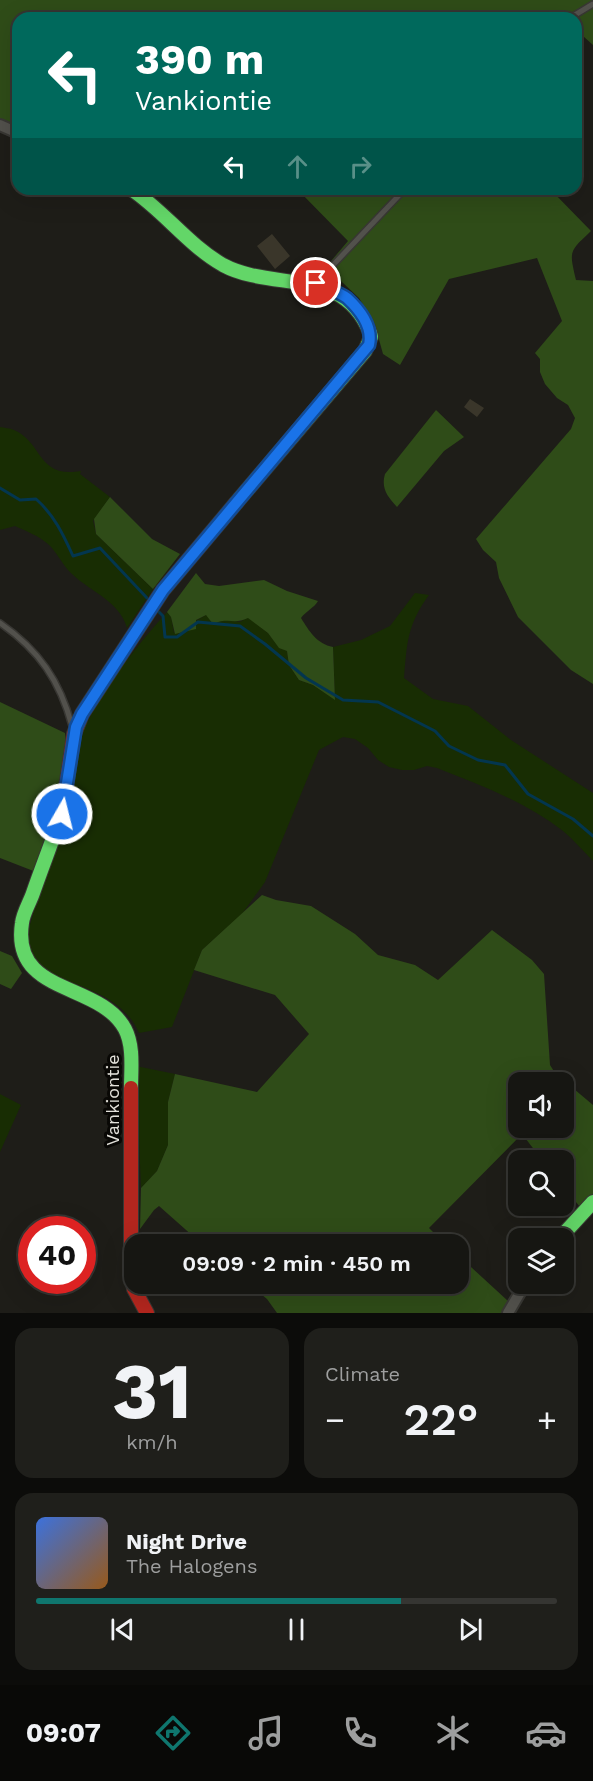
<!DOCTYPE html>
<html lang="en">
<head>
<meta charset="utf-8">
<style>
  :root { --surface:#161612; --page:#1f1f1b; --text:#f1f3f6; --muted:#9e9f9f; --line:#353532; --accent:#0f766e }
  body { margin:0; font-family:"Work Sans",sans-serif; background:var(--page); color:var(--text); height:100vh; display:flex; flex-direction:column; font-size:22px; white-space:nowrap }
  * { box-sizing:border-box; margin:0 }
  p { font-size:20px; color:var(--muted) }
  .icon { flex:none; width:33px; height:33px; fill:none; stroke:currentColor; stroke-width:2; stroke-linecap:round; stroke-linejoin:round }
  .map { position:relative; height:1313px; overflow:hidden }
  .drawer { display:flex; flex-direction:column; gap:15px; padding:15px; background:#0c0c0a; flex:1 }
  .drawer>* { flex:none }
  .banner { position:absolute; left:12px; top:12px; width:570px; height:183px; border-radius:18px; box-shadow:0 6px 24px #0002,0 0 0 2px var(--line); background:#00695c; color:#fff; overflow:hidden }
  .fabs { position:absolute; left:508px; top:1072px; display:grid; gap:12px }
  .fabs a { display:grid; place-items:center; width:66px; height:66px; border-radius:12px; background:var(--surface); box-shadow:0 6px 24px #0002,0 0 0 2px var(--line); font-size:30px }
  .speed { position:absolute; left:18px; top:1216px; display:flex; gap:12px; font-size:30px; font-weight:700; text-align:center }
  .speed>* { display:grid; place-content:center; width:78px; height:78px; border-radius:50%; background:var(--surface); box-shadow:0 6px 24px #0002,0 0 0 2px var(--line); line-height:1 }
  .speed .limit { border:9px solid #d22; background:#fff; color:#111 }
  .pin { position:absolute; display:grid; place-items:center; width:51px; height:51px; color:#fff; margin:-26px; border:3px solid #fff; border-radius:50%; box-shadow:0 2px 6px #0007 }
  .me { position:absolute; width:66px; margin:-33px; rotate:8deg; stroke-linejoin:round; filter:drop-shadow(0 0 4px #0008) }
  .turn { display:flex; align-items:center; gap:21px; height:126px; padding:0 24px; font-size:27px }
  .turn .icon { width:78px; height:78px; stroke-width:2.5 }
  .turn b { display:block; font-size:42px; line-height:51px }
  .lanes { display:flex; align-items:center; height:57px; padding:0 24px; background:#0003; justify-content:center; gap:30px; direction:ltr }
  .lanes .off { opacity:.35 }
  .big { font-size:45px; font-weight:600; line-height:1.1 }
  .drawer .widget { flex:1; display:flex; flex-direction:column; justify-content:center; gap:9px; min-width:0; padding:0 21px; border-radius:18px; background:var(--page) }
  .drawer .dial { align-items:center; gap:0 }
  .dial b { font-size:78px; line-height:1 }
  .song { display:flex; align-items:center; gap:18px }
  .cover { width:72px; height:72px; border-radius:9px; background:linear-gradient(135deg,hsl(220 70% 55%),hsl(30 70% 35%)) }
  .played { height:6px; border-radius:3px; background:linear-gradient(90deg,var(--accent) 70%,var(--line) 70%) }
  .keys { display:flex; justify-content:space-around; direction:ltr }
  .heat { display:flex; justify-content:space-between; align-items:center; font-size:33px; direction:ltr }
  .drawer .tiles { flex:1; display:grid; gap:15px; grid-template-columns:1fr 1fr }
  .widget:last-child { grid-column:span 2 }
  .trip { position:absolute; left:124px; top:1234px; width:345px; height:60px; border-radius:18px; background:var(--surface); box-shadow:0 6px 24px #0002,0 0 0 2px var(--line); font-weight:600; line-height:60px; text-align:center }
  .menu { display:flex; height:96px; justify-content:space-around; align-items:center; background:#090907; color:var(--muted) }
  .menu .icon { width:42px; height:42px }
  .menu .on { color:var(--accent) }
  .menu b { font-size:27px; color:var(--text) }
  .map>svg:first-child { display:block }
  .green { fill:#182d03 }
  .forest { fill:#2f4c18; fill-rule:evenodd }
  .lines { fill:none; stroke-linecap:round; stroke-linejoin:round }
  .stream { stroke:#03364f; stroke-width:3 }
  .building { fill:#3a362a }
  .lane-casing { stroke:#383733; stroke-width:8 }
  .street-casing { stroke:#383733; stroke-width:14 }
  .fast-casing { stroke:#383733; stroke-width:16 }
  .jam-casing { stroke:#383733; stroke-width:16 }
  .lane { stroke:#52514c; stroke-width:5 }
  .street { stroke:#52514c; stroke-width:10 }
  .fast { stroke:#63d668; stroke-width:14 }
  .jam { stroke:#b3261e; stroke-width:14 }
  .route-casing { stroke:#114b97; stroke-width:15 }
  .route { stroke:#1a73e8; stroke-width:10 }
  .labels { text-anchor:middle; stroke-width:6; stroke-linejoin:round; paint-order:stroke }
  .street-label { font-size:18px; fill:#e4e2db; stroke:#090805 }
</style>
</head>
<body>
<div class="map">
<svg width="593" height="1313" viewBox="0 0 593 1313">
  <rect width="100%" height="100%" fill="#1e1d18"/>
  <!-- green -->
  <path class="green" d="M0 427C4 428 10 428 14 430 43 442 37 479 81 471L80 474 110 497 93 521 96 534 153 589 127 628C119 599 87 591 68 570 61 562 56 551 48 544 39 536 26 531 15 526L0 530Z
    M415 593 429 595C407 625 407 643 404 678L433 699 468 706 511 740 593 793V861C583 851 574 840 563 831 526 802 480 785 437 768L427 766 414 770H402L389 767 378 760 368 748 355 739 343 737 319 750 265 882 242 914 202 950 172 1027 139 1033C125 1001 95 992 65 980 57 977 45 974 39 968 34 961 29 951 25 943L84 729C105 685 135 648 167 612L171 617 174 633 206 615 240 622 248 617 268 633 279 647 287 651 289 665 299 680 313 685 335 699 333 647 361 640 390 626Z
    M136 1066 175 1074 168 1102V1145L157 1171 141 1188Z
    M0 1094 21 1105 0 1152Z"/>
  <!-- forest -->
  <path class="forest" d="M0 0H593V45L583 36 576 44V18H18V129L0 120Z
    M297 189H550L591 231C569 252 569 250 576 280L593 281V684L571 670 518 617 499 578 496 562 483 550 476 539 571 429 575 418 568 405 557 398 545 384 540 372V359L535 353 562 321 537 258 449 279 400 365 383 354 375 325 359 298 326 267 348 241Z
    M436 410 464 437 444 451 397 507C387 496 381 488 385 474Z
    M110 497 152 539 180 554 153 589 96 534 94 519Z
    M196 573 205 584 219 586 264 580 287 591 318 601C314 608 306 611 301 618 309 631 317 644 333 647L335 700 313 685 299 680 289 665 287 651 279 648 268 633 248 618C234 625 229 617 213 624L206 615 196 620V629L175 634 171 617 167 612Z
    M0 702 65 733C67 782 51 826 36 872L0 858Z
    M262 895 276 900 311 906 355 934 378 955 415 965 438 980 492 930 532 960 544 974 550 1065 555 1073 593 1105V1194L580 1207 564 1187V1161H543L522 1134 429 1228 446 1245H203L159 1206 154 1210 140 1229 141 1188 157 1171 168 1145V1102L175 1074 257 1092 309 1034 275 995 194 970 202 950ZM519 1083H564V1128H519Z
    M0 951 12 956 22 973 11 989 0 984Z
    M459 1256 508 1301 501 1313H277L267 1299 249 1284H459Z"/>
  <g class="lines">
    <!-- stream -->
    <path class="stream" d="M0 488 20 500 36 499C54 515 63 534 73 556L100 548 147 598
      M159 612 163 616 165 637H177L198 622 240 626 265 644 306 678 343 700 378 702 435 731 449 746 478 760 505 765 528 794 573 819 593 836"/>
  </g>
  <!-- building -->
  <path class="building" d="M272 234 290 256 275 269 257 246Z
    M470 399 484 408 477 417 464 407Z"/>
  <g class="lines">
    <!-- lane casing -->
    <g class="lane-casing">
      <path id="lane" d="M570 18 593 4
        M317 282 405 189
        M0 623C39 650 60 681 72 726"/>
    </g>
    <!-- street casing -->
    <g class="street-casing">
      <path id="street" d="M0 125 18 133
        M508 1313 525 1284"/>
    </g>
    <!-- fast casing -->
    <g class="fast-casing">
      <path id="fast" d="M131 189C164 211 188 245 223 265 273 292 345 266 370 333L371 337 365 351 236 503
        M58 824C50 847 41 870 33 893 30 902 23 913 22 923 11 996 99 981 125 1029 134 1046 131 1070 131 1088
        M559 1239 593 1202"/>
    </g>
    <!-- jam casing -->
    <g class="jam-casing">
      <path id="jam" d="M58 824 62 814 74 734 82 714 163 590 236 503
        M131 1088V1269L134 1289 147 1313"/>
    </g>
    <!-- lane -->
    <use href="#lane" class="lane"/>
    <!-- street -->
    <use href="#street" class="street"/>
    <!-- fast -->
    <use href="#fast" class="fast"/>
    <!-- jam -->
    <use href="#jam" class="jam"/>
  </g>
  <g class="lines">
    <!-- route casing -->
    <g class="route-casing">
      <path id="route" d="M62 814 76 727 82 714 163 590 369 345C373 327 360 310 347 298 339 292 326 288 316 283"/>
    </g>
    <!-- route -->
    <use href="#route" class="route"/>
  </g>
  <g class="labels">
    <!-- street labels -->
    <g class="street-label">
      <text transform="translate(113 1100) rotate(-90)" y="6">Vankiontie</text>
    </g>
  </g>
</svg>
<div class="fabs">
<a><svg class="icon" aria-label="sound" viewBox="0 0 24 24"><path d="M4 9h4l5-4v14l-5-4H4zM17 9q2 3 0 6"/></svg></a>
<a><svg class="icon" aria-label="search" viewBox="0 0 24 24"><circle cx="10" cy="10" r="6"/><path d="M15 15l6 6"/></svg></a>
<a><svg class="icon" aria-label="layers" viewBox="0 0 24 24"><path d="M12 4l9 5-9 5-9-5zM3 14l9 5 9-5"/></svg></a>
</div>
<div class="speed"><div class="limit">40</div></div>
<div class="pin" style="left:316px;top:283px;background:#d93025"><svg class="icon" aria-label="arrive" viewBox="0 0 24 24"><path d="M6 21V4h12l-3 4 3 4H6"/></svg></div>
<svg class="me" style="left:62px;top:814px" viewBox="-20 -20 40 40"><circle r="17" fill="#1a73e8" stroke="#fff" stroke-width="3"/><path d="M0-11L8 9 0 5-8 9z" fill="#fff"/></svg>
<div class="trip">09:09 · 2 min · 450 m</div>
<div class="banner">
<div class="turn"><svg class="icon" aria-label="left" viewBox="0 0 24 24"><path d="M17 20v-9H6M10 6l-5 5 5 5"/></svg><div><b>390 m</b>Vankiontie</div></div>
<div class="lanes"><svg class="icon" aria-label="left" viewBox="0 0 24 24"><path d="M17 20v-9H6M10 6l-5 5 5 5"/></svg><svg class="icon off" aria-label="ahead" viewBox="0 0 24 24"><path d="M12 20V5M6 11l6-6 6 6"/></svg><svg class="icon off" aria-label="right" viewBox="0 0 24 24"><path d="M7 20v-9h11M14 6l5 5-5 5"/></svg></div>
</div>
</div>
<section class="drawer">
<div class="tiles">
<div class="widget dial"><b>31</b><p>km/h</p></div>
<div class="widget"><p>Climate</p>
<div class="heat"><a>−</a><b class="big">22°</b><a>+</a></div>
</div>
<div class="widget">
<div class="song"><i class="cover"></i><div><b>Night Drive</b><p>The Halogens</p></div></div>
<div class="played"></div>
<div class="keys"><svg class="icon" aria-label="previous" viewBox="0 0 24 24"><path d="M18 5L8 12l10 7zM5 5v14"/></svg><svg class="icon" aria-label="pause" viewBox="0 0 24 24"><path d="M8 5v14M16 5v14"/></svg><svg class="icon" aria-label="next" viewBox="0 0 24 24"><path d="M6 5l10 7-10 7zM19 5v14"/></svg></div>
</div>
</div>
</section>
<nav class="menu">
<b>09:07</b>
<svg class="icon on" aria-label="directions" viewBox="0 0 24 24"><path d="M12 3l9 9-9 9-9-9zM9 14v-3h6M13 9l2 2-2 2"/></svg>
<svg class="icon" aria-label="music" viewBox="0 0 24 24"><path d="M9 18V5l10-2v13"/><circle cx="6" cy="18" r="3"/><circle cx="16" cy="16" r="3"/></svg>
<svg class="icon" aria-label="phone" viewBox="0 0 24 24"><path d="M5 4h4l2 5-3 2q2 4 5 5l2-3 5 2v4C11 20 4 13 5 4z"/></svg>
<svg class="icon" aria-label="climate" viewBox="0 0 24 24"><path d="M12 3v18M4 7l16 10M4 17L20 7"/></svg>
<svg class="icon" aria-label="car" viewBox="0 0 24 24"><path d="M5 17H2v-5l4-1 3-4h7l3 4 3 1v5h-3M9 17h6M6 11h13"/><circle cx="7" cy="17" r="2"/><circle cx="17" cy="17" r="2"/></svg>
</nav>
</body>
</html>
